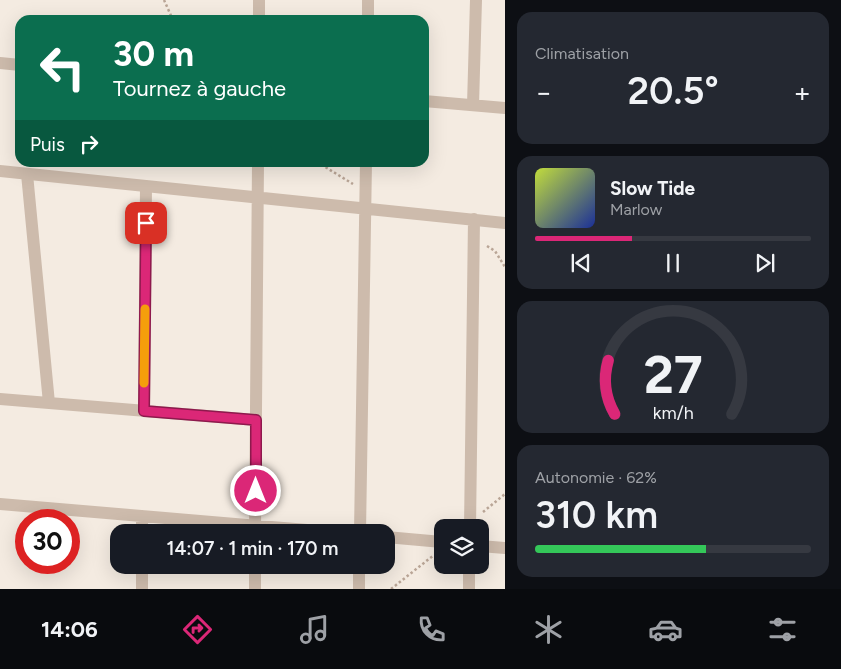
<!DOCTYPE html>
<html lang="fr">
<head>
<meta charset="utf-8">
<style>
  :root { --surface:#171b24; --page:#242831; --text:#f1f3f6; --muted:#9ea1a6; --line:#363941; --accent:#db2777 }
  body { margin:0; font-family:Figtree,sans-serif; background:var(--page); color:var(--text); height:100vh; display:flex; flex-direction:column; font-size:19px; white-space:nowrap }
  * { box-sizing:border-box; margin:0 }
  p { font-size:16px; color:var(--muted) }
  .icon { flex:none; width:28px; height:28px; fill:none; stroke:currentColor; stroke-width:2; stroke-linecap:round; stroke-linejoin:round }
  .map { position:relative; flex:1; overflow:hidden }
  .drawer { display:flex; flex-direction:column; gap:12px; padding:12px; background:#0d0f14; width:336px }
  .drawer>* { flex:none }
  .banner { position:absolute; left:15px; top:15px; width:414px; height:152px; border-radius:15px; box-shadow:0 5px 20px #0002; background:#0b6e4f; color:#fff; overflow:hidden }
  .tools { position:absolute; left:434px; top:519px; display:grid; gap:10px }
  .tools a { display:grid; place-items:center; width:55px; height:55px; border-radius:10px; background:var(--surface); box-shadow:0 5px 20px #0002; font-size:25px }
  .speed { position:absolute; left:15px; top:509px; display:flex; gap:10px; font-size:25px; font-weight:700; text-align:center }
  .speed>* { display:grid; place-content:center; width:65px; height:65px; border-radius:50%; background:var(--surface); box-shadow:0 5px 20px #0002; line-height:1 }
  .speed .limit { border:8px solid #d22; background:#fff; color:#111 }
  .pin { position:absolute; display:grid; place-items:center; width:42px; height:42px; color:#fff; margin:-21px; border-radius:10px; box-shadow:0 2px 8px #0006 }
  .me { position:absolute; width:55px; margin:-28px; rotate:0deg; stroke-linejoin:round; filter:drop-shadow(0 0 4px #0008) }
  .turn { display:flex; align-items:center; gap:18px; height:105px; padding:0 15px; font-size:22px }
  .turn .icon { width:65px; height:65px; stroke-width:2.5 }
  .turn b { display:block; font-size:35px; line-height:42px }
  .then { display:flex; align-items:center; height:48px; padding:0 15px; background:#0003; gap:10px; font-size:19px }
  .big { font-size:38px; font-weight:600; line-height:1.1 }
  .drawer .widget { flex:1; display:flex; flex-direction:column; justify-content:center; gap:8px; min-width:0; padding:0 18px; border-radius:15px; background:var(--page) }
  .drawer .dial { align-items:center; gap:0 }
  .dial svg { height:130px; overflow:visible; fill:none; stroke:var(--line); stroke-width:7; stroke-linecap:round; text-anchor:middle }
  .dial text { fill:var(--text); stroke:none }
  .song { display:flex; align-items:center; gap:15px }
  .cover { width:60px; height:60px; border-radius:8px; background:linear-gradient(135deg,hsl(70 70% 55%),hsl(230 70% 35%)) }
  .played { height:5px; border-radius:2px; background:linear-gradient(90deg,var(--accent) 35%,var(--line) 35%) }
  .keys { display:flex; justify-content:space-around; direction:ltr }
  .heat { display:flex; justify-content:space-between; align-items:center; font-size:28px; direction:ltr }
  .charge { height:8px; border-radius:4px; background:linear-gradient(90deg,#34c759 62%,var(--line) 0) }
  .trip { position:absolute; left:110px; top:524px; width:285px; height:50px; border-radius:15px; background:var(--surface); box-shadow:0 5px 20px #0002; font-weight:600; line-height:50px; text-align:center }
  .tab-bar { display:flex; height:80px; justify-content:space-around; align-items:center; background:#090b0e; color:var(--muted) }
  .tab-bar .icon { width:35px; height:35px }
  .tab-bar .selected { color:var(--accent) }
  .tab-bar b { font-size:22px; color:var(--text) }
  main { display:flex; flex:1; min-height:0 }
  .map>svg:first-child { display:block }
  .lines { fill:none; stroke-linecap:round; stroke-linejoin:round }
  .path { stroke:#b9a596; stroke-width:2.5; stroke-dasharray:2.5 2.5; stroke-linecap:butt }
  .minor { stroke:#cdbbac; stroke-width:12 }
  .route-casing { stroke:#8e194d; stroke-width:12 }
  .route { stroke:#db2777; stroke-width:9 }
  .slow { stroke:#f59e0b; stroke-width:9 }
</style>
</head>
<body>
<main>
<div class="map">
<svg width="505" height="589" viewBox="0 0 505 589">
  <rect width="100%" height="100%" fill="#f4ebe1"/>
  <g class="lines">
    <!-- path -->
    <path class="path" d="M164 0 173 20
      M317 162 353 184
      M487 246 495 251 505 267
      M483 512 505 494
      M391 589 434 555"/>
    <!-- minor -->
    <path class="minor" d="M259 20V0
      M368 20V0
      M0 63 20 65
      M424 101 505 108
      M473 105 476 0
      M0 171 505 223
      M27 174 49 403
      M0 399 256 420
      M144 411 146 186
      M0 504 331 532
      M470 528 474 219
      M142 532V516
      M255 532 258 162
      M360 532 366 162
      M386 537 442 542
      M480 546 505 548
      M142 589V565
      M255 589V565
      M359 589V565
      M469 589V565"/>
  </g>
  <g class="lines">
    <!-- route casing -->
    <g class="route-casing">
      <path id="route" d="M146 223 144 411 256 420V491"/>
    </g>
    <!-- route -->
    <use href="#route" class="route"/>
    <!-- slow -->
    <path class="slow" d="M144 383 145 309"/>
  </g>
</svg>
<div class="tools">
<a><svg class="icon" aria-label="layers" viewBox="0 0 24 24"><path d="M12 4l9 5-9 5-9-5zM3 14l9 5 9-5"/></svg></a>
</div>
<div class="speed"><div class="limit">30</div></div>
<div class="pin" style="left:146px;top:223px;background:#d93025"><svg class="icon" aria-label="arrive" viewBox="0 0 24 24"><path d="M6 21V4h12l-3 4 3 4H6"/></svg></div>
<svg class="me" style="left:256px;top:491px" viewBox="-20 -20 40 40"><circle r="17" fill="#db2777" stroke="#fff" stroke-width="3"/><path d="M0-11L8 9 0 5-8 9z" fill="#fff"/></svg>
<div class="trip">14:07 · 1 min · 170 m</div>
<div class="banner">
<div class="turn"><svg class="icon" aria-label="left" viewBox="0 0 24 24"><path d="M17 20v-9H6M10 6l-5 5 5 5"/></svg><div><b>30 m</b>Tournez à gauche</div></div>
<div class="then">Puis<svg class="icon" aria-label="right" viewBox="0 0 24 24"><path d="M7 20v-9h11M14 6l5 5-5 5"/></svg></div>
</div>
</div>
<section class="drawer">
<div class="widget"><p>Climatisation</p>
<div class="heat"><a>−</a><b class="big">20.5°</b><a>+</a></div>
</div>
<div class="widget">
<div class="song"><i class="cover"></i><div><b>Slow Tide</b><p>Marlow</p></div></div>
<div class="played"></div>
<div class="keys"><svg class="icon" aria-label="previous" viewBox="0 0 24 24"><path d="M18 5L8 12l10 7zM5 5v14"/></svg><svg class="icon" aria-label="pause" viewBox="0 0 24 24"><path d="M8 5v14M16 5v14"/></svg><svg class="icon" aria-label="next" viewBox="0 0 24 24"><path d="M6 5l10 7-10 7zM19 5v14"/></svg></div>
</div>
<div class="widget dial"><svg viewBox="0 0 100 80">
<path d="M14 69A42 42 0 1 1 86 69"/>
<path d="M14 69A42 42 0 0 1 10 36" stroke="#db2777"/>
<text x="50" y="56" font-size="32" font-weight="700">27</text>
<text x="50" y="72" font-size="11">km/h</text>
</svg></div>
<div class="widget"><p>Autonomie · 62%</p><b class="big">310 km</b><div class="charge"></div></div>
</section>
</main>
<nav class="tab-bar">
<b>14:06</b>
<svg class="icon selected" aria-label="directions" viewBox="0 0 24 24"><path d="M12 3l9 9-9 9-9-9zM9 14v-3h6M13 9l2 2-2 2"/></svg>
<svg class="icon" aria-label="music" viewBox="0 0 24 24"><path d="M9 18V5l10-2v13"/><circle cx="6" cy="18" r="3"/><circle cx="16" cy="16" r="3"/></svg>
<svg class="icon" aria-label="phone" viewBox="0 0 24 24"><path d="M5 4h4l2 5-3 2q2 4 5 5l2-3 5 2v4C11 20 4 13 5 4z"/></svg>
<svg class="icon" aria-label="climate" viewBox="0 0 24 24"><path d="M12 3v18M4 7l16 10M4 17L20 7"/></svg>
<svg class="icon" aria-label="car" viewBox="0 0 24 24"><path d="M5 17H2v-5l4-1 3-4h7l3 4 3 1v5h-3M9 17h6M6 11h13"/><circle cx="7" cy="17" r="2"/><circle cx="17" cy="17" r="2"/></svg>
<svg class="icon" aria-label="filters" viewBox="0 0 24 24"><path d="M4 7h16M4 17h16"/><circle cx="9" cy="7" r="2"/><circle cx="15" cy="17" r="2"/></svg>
</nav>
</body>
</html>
